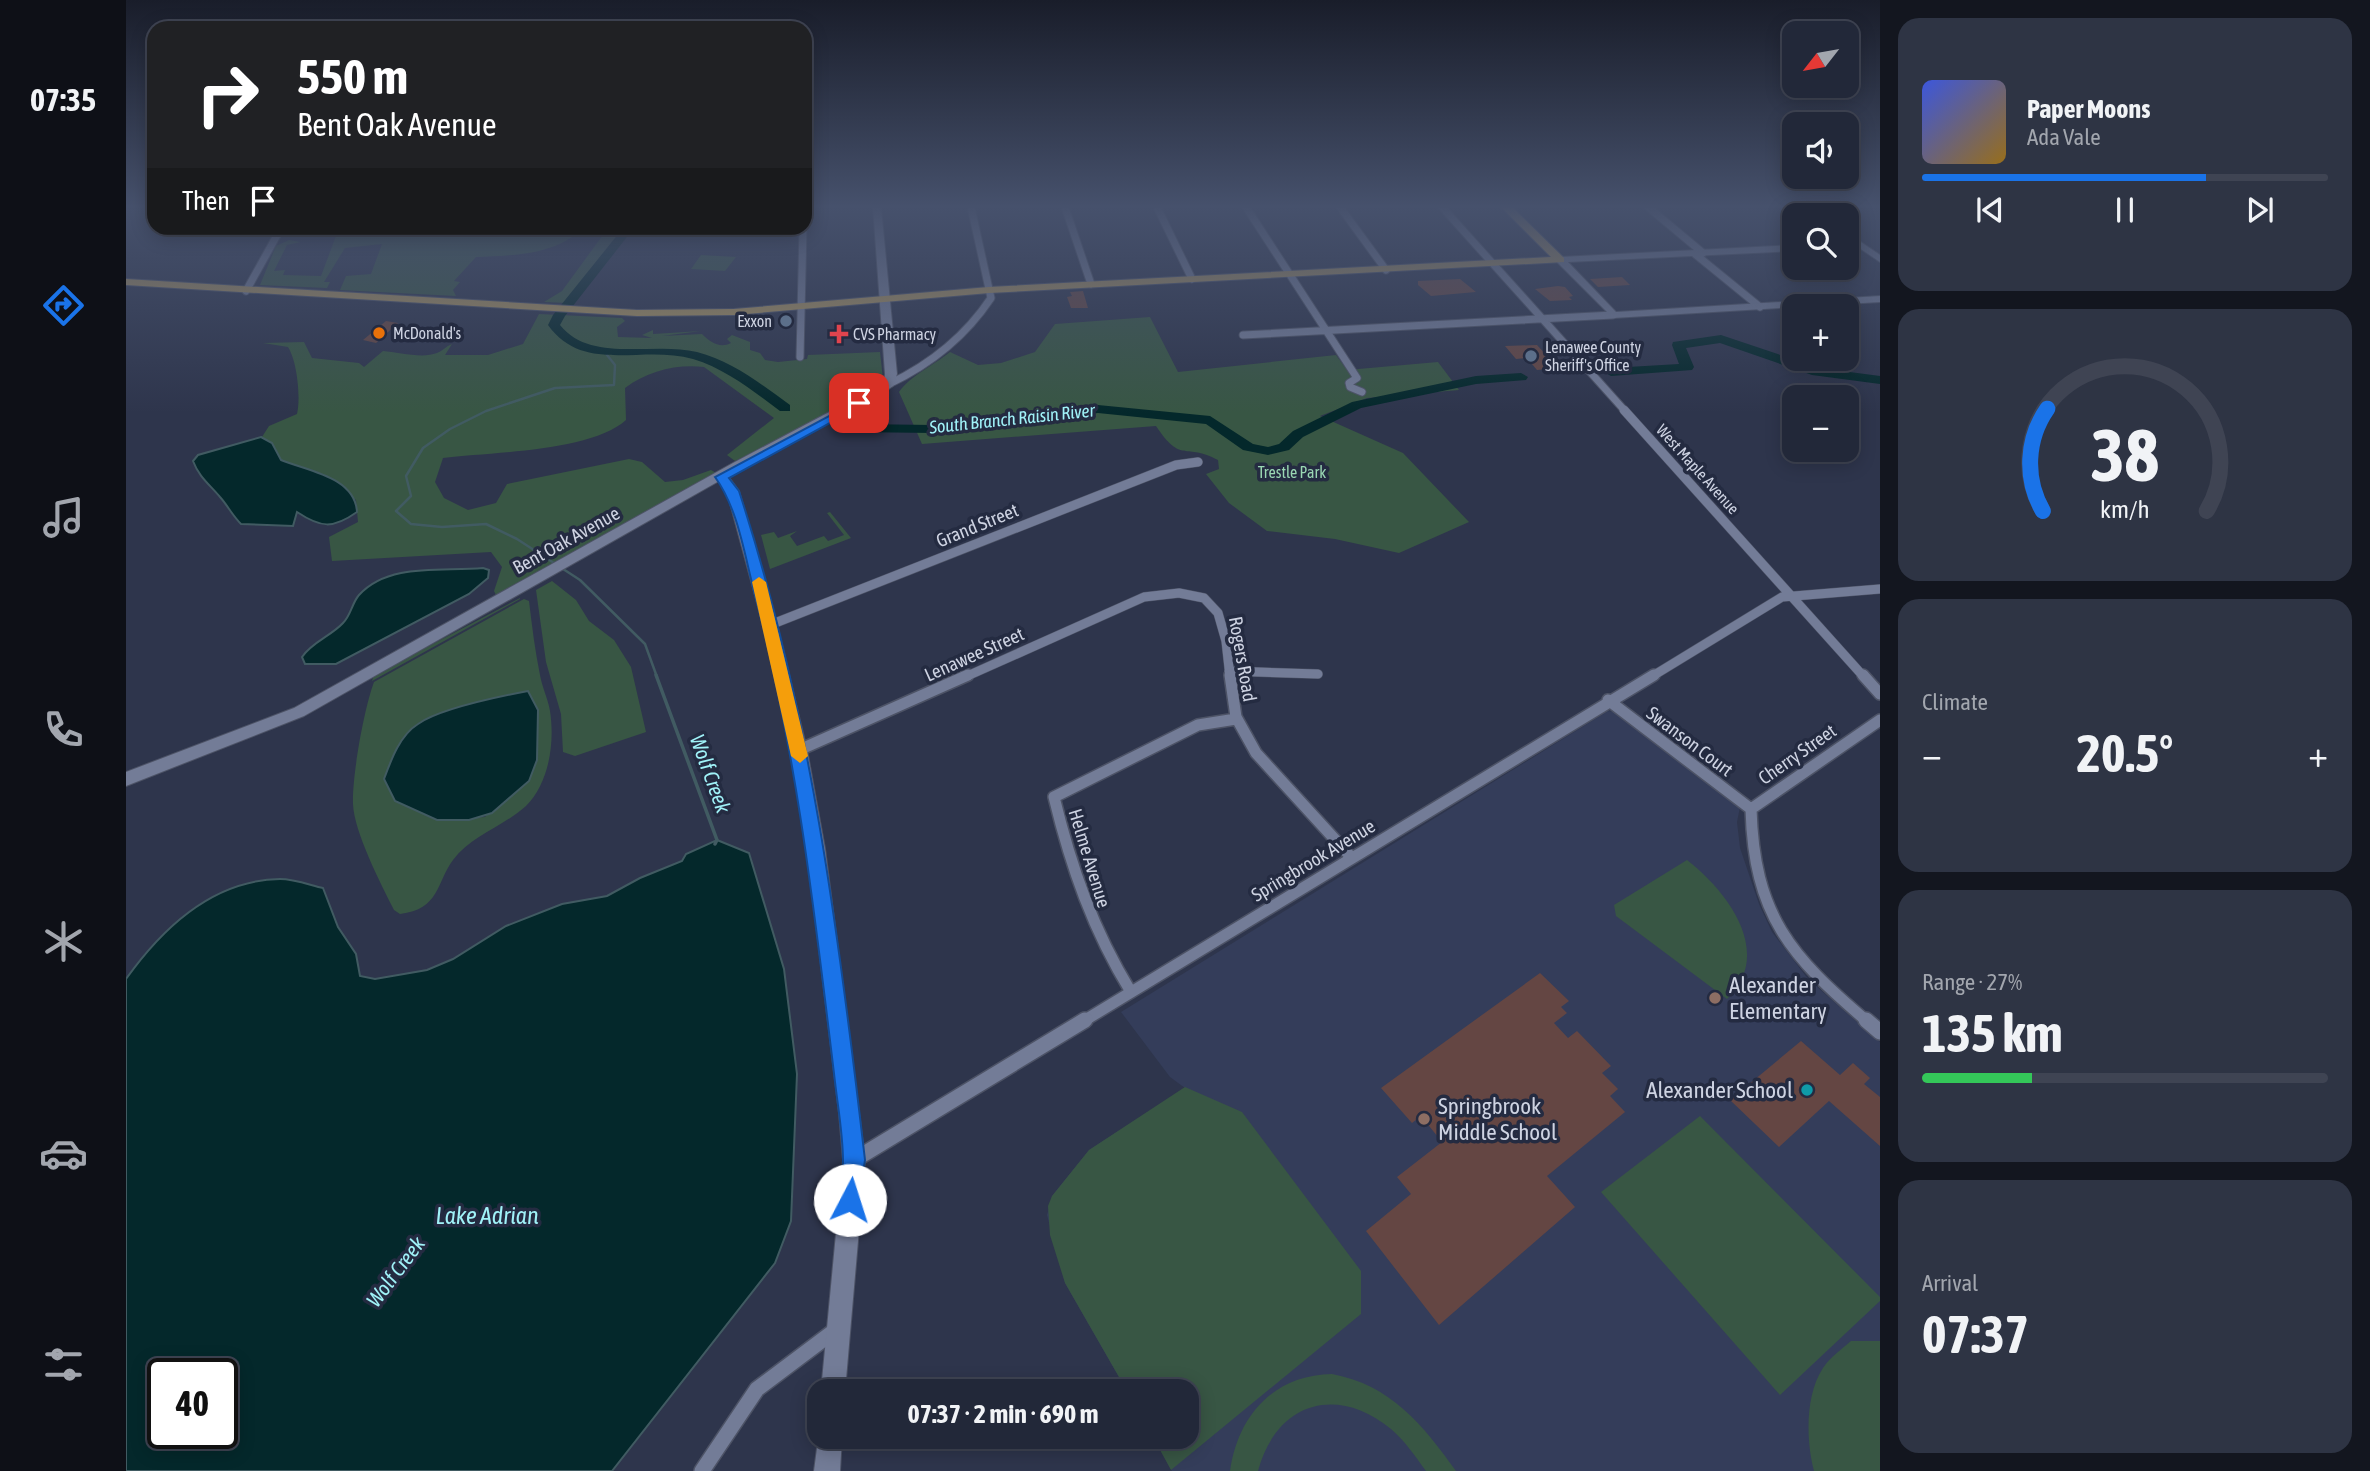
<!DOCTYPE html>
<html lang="en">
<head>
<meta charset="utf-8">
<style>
  :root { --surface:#222839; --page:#2e3444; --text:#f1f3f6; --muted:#a2a6ae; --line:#3f4453; --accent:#1a73e8 }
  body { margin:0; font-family:"Asap Condensed",sans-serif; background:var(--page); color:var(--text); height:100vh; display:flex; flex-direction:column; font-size:26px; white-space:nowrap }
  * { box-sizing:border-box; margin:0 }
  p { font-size:23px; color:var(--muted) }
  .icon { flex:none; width:38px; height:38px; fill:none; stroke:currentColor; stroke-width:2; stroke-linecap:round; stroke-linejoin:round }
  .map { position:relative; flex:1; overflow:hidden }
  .drawer { display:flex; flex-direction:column; gap:18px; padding:18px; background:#13161f; width:490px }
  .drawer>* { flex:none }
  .hud { position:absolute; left:21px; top:21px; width:665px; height:214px; border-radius:21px; box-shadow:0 4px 18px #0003,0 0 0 2px var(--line); background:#202124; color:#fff; overflow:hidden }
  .needle { width:46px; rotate:239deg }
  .buttons { position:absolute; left:1656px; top:21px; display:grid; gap:14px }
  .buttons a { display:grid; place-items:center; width:77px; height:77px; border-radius:14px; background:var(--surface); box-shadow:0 4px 18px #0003,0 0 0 2px var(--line); font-size:35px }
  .speed { position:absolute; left:21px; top:1358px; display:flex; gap:14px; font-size:35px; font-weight:700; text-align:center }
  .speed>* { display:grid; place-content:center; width:91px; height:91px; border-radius:50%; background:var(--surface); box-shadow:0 4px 18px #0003,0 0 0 2px var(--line); line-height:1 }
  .speed .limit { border:4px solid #111; border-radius:10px; background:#fff; color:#111 }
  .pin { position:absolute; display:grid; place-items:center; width:60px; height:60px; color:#fff; margin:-30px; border-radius:14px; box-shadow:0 4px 10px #0006 }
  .me { position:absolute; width:77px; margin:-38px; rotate:5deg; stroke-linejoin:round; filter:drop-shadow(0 0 5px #0008) }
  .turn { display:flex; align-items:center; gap:24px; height:147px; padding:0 35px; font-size:32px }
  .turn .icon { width:91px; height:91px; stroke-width:2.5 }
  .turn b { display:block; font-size:49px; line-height:60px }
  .then { display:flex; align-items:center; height:66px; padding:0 35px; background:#0003; gap:14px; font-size:26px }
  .big { font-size:52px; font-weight:700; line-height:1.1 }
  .drawer .card { flex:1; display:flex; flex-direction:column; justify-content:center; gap:10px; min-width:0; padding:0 24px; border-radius:21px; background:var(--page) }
  .drawer .dial { align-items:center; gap:0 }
  .dial svg { height:182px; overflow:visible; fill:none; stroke:var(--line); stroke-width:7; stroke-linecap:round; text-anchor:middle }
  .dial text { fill:var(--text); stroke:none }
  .song { display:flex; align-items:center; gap:21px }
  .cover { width:84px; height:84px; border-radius:10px; background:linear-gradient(135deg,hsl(230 70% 55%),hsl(40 70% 35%)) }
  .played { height:7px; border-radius:4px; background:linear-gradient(90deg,var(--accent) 70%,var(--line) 70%) }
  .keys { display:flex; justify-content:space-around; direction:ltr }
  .heat { display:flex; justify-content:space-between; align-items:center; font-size:38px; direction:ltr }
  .charge { height:10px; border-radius:5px; background:linear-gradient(90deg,#34c759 27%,var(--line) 0) }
  .trip { position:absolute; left:681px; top:1379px; width:392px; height:70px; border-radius:21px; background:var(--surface); box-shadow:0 4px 18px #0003,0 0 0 2px var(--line); font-weight:700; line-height:70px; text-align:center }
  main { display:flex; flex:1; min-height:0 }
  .tabs { display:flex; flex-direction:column; width:126px; justify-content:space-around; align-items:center; background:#0e1017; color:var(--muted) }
  .tabs .icon { width:49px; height:49px }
  .tabs .current { color:var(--accent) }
  .tabs b { font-size:32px; color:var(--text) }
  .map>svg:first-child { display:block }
  .built { fill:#343d5a }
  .green { fill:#385644; fill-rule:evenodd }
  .water { fill:#04282b; stroke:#415b62; stroke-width:2; fill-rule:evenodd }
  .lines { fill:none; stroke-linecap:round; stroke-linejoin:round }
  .stream-far1 { stroke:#415b62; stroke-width:2.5 }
  .stream { stroke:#415b62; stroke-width:3.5 }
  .river { fill:#04282b; fill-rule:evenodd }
  .building { fill:#644643 }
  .street-far3-casing { stroke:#4d5366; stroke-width:9 }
  .street-far2-casing { stroke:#4d5366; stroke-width:10 }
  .street-far1-casing { stroke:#4d5366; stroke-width:14 }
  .street-casing { stroke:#4d5366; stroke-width:18 }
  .secondary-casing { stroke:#4d5366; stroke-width:2 }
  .primary-casing { stroke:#4d5366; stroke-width:2 }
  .street-far3 { stroke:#737c97; stroke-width:7 }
  .street-far2 { stroke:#737c97; stroke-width:9 }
  .street-far1 { stroke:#737c97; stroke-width:11 }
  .street { stroke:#737c97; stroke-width:15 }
  .secondary { fill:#737c97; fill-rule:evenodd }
  .primary { fill:#a9925e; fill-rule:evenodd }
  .route { fill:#1a73e8; stroke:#114b97; stroke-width:2 }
  .slow { fill:#f59e0b }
  .service-dot { fill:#5c6f8a; stroke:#242b41; stroke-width:2.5 }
  .food-dot { fill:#e8710a; stroke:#242b41; stroke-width:2.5 }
  .health-dot { fill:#e0444e; stroke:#242b41; stroke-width:2.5 }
  .education-dot { fill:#8d6e63; stroke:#242b41; stroke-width:2.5 }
  .culture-dot { fill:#0f9aa8; stroke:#242b41; stroke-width:2.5 }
  .labels { text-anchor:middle; stroke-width:7; stroke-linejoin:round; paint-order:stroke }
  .far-poi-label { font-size:16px; fill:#ced3e2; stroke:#242b41; text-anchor:start }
  .far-street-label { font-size:16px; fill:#ced3e2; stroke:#242b41 }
  .far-park-label { font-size:16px; fill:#9ad7b3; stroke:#242b41 }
  .far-water-label { font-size:18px; font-style:italic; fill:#a0f2f8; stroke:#242b41 }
  .street-label { font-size:19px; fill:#ced3e2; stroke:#242b41 }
  .water-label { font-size:21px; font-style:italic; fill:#a0f2f8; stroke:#242b41 }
  .near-poi-label { font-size:23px; fill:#ced3e2; stroke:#242b41; text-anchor:start }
  .near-water-label { font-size:24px; font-style:italic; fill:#a0f2f8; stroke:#242b41 }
</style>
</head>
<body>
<main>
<nav class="tabs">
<b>07:35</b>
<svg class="icon current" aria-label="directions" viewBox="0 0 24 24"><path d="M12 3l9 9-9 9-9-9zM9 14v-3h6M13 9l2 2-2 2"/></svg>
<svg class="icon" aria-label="music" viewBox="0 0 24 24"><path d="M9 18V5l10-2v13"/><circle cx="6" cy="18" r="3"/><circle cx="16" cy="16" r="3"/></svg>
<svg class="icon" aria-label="phone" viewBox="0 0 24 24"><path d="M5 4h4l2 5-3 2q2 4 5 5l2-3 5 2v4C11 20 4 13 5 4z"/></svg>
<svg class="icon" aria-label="climate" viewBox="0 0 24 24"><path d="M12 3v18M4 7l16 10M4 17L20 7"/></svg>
<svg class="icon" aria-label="car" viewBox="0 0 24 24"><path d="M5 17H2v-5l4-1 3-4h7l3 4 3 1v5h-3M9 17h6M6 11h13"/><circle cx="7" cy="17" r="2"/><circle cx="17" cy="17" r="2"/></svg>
<svg class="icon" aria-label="filters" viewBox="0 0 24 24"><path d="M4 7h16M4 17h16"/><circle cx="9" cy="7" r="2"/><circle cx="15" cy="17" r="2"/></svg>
</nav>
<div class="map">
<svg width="1754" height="1471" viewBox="0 0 1754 1471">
  <rect width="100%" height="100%" fill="#2e354c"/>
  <!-- built -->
  <path class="built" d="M1482 711 1494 713 1614 807 1611 822 1614 848 1633 904 1646 932 1682 979 1754 1042V1471H1046L1027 1437H1060V1391H1001L939 1283 921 1215 926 1196 963 1150 1059 1088 1044 1077 995 1012Z"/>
  <!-- green -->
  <path class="green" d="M213 228H456C432 255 384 256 350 257L328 281 334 282 327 290 330 296 214 290 220 276 245 274 256 244 219 248 198 282H204L201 288 134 285 150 246 163 240 175 242 161 245 148 271 159 270 157 275 195 276Z
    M482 228H502L442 303 418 302 436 291Z
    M575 255 610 257 599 271 565 269Z
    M413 314 496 318 499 321 491 327 492 337 526 338 516 335 527 330V334L575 331 536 336 576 334C584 342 594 349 605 343L601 339 606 335 624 342V350L634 353 639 360 652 362 681 359 682 355 754 352 757 379C724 413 652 439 609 461L601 455 648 418 578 367C550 364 522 371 499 388L500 420C465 452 363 452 317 458L309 482 318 498 342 510 370 503 381 484 503 459 516 462 539 482 557 480 585 470 590 473 370 595 368 591 376 567 365 552 206 561 203 537 232 522 230 500 202 477 155 460 146 443 136 437 143 426 171 414C175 397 171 361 162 347L137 343 178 342 186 358 233 363 238 367 257 351C272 352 296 359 311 353 317 351 320 346 326 344L319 355H362L397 344Z
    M1024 317 1052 372 1210 355 1221 370 1312 362 1333 390 1241 398 1194 416 1277 453 1343 522 1273 553 1209 539 1141 531 1103 503 1080 474 1093 469 1092 460C1059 442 1056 465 1030 426L796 444 773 392C784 376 808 365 824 352L852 365 875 363 909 352 929 324Z
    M704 512 725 538 644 569 635 535 648 532 652 538 671 531 664 536 671 546 698 536 702 541 718 535 701 513Z
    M426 581 450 600 463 621 488 640 505 667 520 732 449 756 437 752 435 714 420 662 410 590Z
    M394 598V599L246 681 248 675Z
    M398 599 403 601C406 626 409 651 414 675 416 687 422 699 424 711 429 743 423 783 400 806 378 826 345 836 327 860 310 883 314 909 274 914L268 910C255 884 228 832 227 804 226 776 238 709 248 682ZM410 736 411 760 359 817 311 820 269 801Z
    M1561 860C1601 891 1649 953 1601 999L1490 916 1488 905Z
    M1059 1087 1116 1112 1235 1271V1314L1045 1470 1027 1437H1060V1391H1001L939 1283 924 1235 922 1206 926 1196 963 1150Z
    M1574 1116 1754 1297V1301L1654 1395 1475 1192Z
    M1725 1341H1754V1471H1688C1680 1441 1679 1395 1697 1368 1704 1357 1716 1349 1725 1341Z
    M1206 1374C1265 1385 1297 1425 1330 1471H1300C1289 1456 1279 1441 1265 1429 1210 1384 1150 1403 1132 1471H1104C1112 1415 1148 1375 1206 1374Z"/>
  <!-- water -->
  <path class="water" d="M135 437 146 443 155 460C182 471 229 477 231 512 207 529 195 528 171 512L167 526 115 524C106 515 102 506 94 497 83 484 73 477 67 461L72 455Z
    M357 568 363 570 362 578 343 594 210 664H179L176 657C186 642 205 636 217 623 225 615 226 603 233 595 263 562 317 572 357 568Z
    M402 691 412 710 411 760 403 781 366 813 343 820H311L269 801 258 779C265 760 274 735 292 724 313 709 376 696 402 691Z
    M591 840 623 853 658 969 671 1074 665 1221 649 1263 486 1471H0V979C37 927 87 880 154 879 168 879 184 885 197 888L212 927 230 954 234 976 249 979 301 970 327 959 380 926 436 904 481 896 514 878 556 861 560 854ZM37 1374H96V1433H37Z"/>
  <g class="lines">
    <!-- stream-far1 -->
    <path class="stream-far1" d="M477 350 489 365 488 385 429 388 360 411 324 429 297 448 280 476 285 496 270 511 285 524 316 527 360 524 391 539 454 580 519 644 531 677"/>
    <!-- stream -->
    <path class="stream" d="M530 675 591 840 589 844"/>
    <!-- river -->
    <path class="river" d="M497 228H508L439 316 434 325C465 364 528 341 571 352 606 361 635 384 664 405V411H654C627 391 600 369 567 359 516 344 458 375 422 325L427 315Z
      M1595 335 1693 368 1754 376V384L1686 375 1594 343 1560 348 1568 367 1566 370 1485 376 1478 372 1485 368 1553 364 1546 345 1547 342Z
      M1395 373 1402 377 1400 380 1350 384 1235 408 1177 437 1163 450 1142 455 1117 450 1080 424 972 413 807 433 729 432 722 428 729 424 807 425 972 405 1084 416 1127 444 1142 447 1153 444 1167 431 1226 402 1350 376Z"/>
  </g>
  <!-- building -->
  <path class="building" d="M1496 277 1504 285 1472 287 1464 279Z
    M1334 279 1350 292 1305 296 1292 285V281Z
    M1432 286 1439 287 1447 296 1443 297 1446 300 1424 301 1409 289Z
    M957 291 962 308H945L941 297 946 296 944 292Z
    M260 321 272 323 250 343 237 340Z
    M1411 345 1432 368 1411 370 1401 358 1390 359 1379 346Z
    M1414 973 1443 1001 1435 1007 1441 1013 1428 1023 1442 1038 1451 1031 1485 1066 1476 1073 1492 1089 1484 1096 1499 1112 1421 1176 1449 1207 1313 1325 1240 1231 1285 1194 1271 1177 1316 1142 1295 1116 1286 1123 1255 1088Z
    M1675 1041 1714 1075 1727 1063 1744 1078 1738 1084 1754 1097V1146L1703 1101 1653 1147 1604 1100Z"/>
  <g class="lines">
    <!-- street-far3 casing -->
    <g class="street-far3-casing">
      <path id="street-far3" d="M939 207 965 284
        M1031 207 1066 279
        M1120 207 1231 378 1223 383 1224 387 1236 392
        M1214 207 1260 270
        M1316 207 1500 412
        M1522 207 1577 253
        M1569 254 1634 307
        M120 291 155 228
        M1117 335 1487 315
        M674 357 677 228
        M763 384C805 364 839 337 865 298L845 207"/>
    </g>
    <!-- street-far2 casing -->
    <g class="street-far2-casing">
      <path id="street-far2" d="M1498 410 1738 677
        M644 625 1050 465 1072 462
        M1103 671 1192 674
        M839 677 1018 597 1053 593 1078 598 1092 613 1100 641 1104 677
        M1525 677 1656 597 1754 589"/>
    </g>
    <!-- street-far1 casing -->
    <g class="street-far1-casing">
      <path id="street-far1" d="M1104 675 1110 717 1130 753 1225 857
        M1737 675 1754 694
        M1482 700 1625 809
        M673 750 842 675
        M1625 809C1628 915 1664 956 1742 1022
        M1625 809 1754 720
        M1005 992C967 930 945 867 928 797L1072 725 1110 719
        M956 1022 1528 675"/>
    </g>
    <!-- street casing -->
    <g class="street-casing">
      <path id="street" d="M1740 1020 1754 1032
        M728 1160 959 1020
        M576 1471 631 1389 711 1329"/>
    </g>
    <!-- secondary casing -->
    <g class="secondary-casing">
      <path id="secondary" d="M747 207H755L771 374 767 386 756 394 602 476 613 491 651 625 681 750 699 849 733 1113 739 1160 719 1391H695L717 1160 713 1113 681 849 665 750 637 625 601 492 593 481 178 716 0 786V772L168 708 607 463 758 383 759 374Z
        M1676 207H1686L1695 215H1686Z
        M1720 232 1754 255V262L1720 239Z
        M1668 245V251L1442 262 1490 312 1754 296V302L1487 318 1429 260 1434 257Z
        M693 1433V1437H716L714 1471H688Z"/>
    </g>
    <!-- primary casing -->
    <g class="primary-casing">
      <path id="primary" d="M1375 207H1386L1438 258V262L863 293 608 315 511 316 0 285V279L511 310 608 309 863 287 1425 257Z"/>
    </g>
    <!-- street-far3 -->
    <use href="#street-far3" class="street-far3"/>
    <!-- street-far2 -->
    <use href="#street-far2" class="street-far2"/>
    <!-- street-far1 -->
    <use href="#street-far1" class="street-far1"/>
    <!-- street -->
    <use href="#street" class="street"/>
    <!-- secondary -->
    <use href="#secondary" class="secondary"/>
    <!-- primary -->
    <use href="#primary" class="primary"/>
  </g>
  <!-- sky -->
  <linearGradient id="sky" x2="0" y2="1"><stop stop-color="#191d2a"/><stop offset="0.5" stop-color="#46516c"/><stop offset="1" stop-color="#46516c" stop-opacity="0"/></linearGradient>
  <rect width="1754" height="413" fill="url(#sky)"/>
  <!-- route -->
  <path class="route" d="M733 400 737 401V405L603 478 613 491C684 708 713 934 739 1160L732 1208 724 1211 717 1208C711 1194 717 1177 717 1161 717 1135 712 1108 709 1082 689 917 671 752 628 591 618 553 612 509 589 477Z"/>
  <!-- slow -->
  <path class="slow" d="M633 577 640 582 682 756 674 763 665 756 626 582Z"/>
  <!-- markers -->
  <g class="service-dot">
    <circle cx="660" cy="321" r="7"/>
    <circle cx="1405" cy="356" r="7"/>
  </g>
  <circle class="food-dot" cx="253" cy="333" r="7"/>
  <path class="health-dot" d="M709.5 323.5h7v7h7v7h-7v7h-7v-7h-7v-7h7z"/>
  <g class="education-dot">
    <circle cx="1589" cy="998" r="7"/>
    <circle cx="1298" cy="1119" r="7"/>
  </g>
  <circle class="culture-dot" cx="1681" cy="1090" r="7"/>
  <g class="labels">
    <!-- far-poi labels -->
    <g class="far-poi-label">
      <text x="646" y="327" text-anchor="end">Exxon</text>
      <text x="267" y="339">McDonald's</text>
      <text x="727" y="340">CVS Pharmacy</text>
      <text x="1419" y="353">Lenawee County<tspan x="1419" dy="18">Sheriff's Office</tspan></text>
    </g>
    <!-- far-street labels -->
    <g class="far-street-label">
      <text transform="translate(1572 469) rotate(48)" y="6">West Maple Avenue</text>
    </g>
    <!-- far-park labels -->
    <g class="far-park-label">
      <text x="1166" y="478">Trestle Park</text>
    </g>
    <!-- far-water labels -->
    <g class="far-water-label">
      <text transform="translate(886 419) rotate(-6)" y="6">South Branch Raisin River</text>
    </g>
    <!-- street labels -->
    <g class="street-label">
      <text transform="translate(851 525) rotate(-22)" y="7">Grand Street</text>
      <text transform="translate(440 540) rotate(-29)" y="7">Bent Oak Avenue</text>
      <text transform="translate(848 654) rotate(-24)" y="7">Lenawee Street</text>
      <text transform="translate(1117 659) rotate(80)" y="7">Rogers Road</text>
      <text transform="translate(1564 741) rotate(37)" y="7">Swanson Court</text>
      <text transform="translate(1671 754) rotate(-35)" y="7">Cherry Street</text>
      <text transform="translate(964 858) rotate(73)" y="7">Helme Avenue</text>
      <text transform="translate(1187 860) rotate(-31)" y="7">Springbrook Avenue</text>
    </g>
    <!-- water labels -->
    <g class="water-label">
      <text transform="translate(584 774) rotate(70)" y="7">Wolf Creek</text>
      <text transform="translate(270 1272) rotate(-53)" y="7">Wolf Creek</text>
    </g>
    <!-- near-poi labels -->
    <g class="near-poi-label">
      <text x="1603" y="993">Alexander<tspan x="1603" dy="26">Elementary</tspan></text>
      <text x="1667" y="1098" text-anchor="end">Alexander School</text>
      <text x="1312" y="1114">Springbrook<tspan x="1312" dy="26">Middle School</tspan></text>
    </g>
    <!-- near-water labels -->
    <g class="near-water-label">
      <text x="361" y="1224">Lake Adrian</text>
    </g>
  </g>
</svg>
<div class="buttons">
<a><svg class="needle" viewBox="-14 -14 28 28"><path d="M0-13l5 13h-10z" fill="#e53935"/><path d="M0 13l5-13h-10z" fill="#a2a6ae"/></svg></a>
<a><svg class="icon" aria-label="sound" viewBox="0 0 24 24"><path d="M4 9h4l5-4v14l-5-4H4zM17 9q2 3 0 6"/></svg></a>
<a><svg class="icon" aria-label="search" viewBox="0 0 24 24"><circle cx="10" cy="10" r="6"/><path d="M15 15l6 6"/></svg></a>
<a>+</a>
<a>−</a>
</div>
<div class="speed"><div class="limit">40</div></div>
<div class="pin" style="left:733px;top:403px;background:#d93025"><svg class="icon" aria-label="arrive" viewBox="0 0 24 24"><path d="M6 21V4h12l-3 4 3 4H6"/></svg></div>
<svg class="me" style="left:724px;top:1200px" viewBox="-20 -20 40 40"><circle r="19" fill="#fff"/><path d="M0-13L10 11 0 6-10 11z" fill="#1a73e8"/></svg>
<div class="trip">07:37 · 2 min · 690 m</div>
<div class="hud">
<div class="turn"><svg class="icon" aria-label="right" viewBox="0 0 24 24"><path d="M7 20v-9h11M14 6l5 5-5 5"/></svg><div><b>550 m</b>Bent Oak Avenue</div></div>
<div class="then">Then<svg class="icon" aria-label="arrive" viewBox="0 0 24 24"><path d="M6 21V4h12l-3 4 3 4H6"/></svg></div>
</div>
</div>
<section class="drawer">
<div class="card">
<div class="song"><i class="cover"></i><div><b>Paper Moons</b><p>Ada Vale</p></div></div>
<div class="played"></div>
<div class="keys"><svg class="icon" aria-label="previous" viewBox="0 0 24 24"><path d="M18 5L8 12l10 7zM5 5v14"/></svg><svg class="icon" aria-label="pause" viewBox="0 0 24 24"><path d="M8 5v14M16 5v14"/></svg><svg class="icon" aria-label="next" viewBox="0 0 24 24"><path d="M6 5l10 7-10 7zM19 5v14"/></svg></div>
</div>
<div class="card dial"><svg viewBox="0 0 100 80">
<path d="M14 69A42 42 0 1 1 86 69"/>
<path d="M14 69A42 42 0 0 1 16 24" stroke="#1a73e8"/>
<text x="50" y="56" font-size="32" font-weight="700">38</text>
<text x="50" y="72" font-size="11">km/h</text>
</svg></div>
<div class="card"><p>Climate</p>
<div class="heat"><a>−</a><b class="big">20.5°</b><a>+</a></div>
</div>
<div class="card"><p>Range · 27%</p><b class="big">135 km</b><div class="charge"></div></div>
<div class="card"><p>Arrival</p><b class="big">07:37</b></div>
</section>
</main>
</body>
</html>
